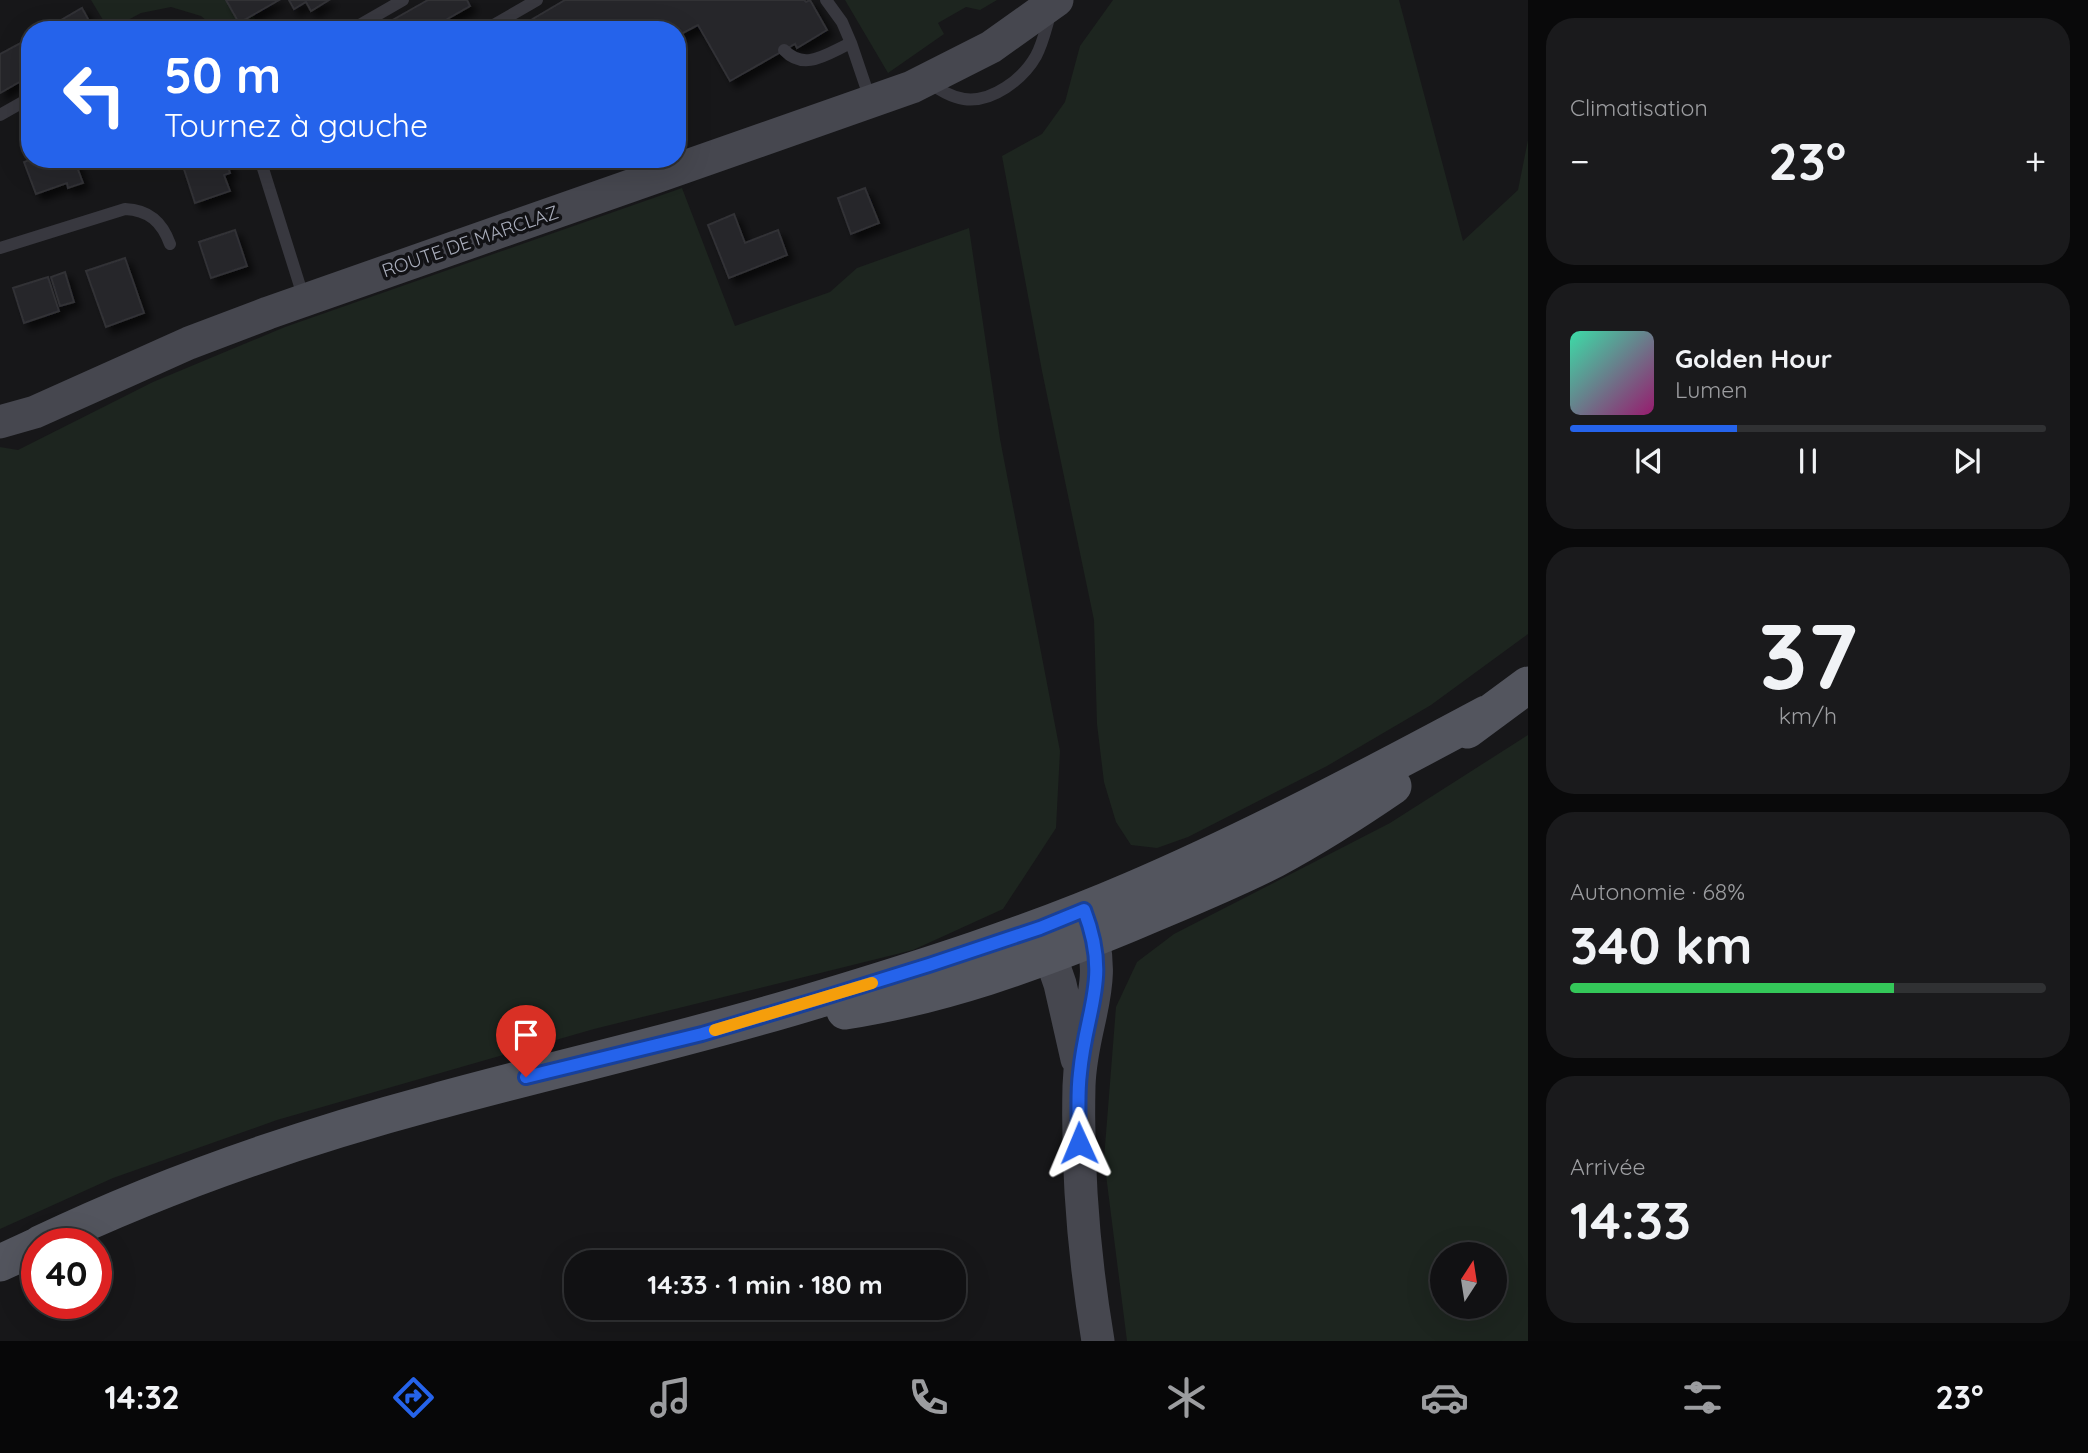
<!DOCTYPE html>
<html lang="fr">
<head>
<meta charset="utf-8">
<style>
  :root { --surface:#111113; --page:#1a1a1c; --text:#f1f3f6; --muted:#9c9da0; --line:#303133; --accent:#2563eb }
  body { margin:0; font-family:Quicksand,sans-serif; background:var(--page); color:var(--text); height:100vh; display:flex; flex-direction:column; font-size:26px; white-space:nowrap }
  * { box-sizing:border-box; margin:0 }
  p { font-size:23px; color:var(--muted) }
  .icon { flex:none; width:38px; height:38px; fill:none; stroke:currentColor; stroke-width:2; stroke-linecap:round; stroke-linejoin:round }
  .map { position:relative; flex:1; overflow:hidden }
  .sheet { display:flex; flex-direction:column; gap:18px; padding:18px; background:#09090a; width:560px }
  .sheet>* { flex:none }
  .hud { position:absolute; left:21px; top:21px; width:665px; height:147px; border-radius:28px; box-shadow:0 7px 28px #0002,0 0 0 2px var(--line); background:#2563eb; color:#fff; overflow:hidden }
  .needle { width:46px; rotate:12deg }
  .controls { position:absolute; left:1430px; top:1242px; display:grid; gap:14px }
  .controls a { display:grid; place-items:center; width:77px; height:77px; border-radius:50%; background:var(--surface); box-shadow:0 7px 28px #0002,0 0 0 2px var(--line); font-size:35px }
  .speed { position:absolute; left:21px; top:1228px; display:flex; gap:14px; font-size:35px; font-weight:700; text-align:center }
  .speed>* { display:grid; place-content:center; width:91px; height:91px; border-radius:50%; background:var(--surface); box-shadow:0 7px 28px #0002,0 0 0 2px var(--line); line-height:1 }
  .speed .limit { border:10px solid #d22; background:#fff; color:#111 }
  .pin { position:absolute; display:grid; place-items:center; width:60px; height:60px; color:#fff; margin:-72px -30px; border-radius:50% 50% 50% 0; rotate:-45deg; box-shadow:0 0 7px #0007 }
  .pin .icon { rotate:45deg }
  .me { position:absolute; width:77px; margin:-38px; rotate:359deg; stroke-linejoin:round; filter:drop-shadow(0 0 5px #0008) }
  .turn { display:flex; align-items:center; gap:24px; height:147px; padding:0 28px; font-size:32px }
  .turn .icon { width:91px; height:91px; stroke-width:2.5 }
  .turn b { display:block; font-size:49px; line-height:60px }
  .big { font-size:52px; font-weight:700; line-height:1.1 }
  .sheet .card { flex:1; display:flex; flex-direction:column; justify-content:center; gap:10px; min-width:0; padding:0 24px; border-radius:28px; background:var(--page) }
  .sheet .dial { align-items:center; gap:0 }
  .dial b { font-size:91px; line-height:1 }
  .song { display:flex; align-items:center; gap:21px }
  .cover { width:84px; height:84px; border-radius:10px; background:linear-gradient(135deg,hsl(160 70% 55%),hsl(320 70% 35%)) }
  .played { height:7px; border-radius:4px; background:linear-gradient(90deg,var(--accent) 35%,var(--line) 35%) }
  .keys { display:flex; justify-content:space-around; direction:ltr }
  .heat { display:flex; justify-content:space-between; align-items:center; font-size:38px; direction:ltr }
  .charge { height:10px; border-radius:5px; background:linear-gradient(90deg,#34c759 68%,var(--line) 0) }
  .trip { position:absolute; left:564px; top:1250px; width:402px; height:70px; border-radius:28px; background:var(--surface); box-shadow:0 7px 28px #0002,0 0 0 2px var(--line); font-weight:700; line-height:70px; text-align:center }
  .tab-bar { display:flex; height:112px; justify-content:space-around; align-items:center; background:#070708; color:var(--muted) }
  .tab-bar .icon { width:49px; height:49px }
  .tab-bar .selected { color:var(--accent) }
  .tab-bar b { font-size:32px; color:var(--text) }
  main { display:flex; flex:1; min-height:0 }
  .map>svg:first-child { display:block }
  .green { fill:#1d251f; fill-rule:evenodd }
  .building { fill:#27272b; stroke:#313136; stroke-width:2; filter:url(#shadow) }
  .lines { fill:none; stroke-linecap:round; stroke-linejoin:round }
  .lane { stroke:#38383f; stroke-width:12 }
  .secondary { stroke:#46474f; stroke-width:33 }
  .primary { stroke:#53555e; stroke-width:37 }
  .route-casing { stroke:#184099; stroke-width:18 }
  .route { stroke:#2563eb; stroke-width:12 }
  .slow { stroke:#f59e0b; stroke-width:12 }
  .labels { text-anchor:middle; stroke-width:7; stroke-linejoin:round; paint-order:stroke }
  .street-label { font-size:19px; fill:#a8acba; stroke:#121215 }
</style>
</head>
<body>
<main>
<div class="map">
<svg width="1528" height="1341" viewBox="0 0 1528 1341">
  <defs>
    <filter id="shadow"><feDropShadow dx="6" dy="6" stdDeviation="3.5" flood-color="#0009"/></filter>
  </defs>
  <rect width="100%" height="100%" fill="#171719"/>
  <!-- green -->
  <path class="green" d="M91 0H226L239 23 253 15 261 30H218L201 16 171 7 141 13 109 30Z
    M845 0H997L980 10 966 7 938 23 944 34 888 73Z
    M1113 0H1399L1463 241 1518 190 1528 140V634L1431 705 1327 766 1188 837 1157 848 1131 845 1116 822 1104 782 1097 724 1094 620 1042 371 1002 156 1042 134 1065 102 1080 46Z
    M682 188 735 326 830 292 857 268 969 228 1000 439 1060 751 1056 828 1003 909 913 950 594 1029 277 1120 113 1178 0 1229V447L18 450 153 382 285 327Z
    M1528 735V1341H1127L1104 1159 1116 1007 1137 962 1174 934 1390 823ZM1442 1255H1494V1307H1442Z"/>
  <!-- building -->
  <path class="building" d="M226 0H279L239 23Z
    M289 0H329L311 11 306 2 294 9Z
    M428 0H467L470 6 428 30H375Z
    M565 0H804L806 2 810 0 827 30 797 48 795 44 730 81 698 25 677 36V30H514Z
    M82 8 94 30H44Z
    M30 38V76L0 93V54Z
    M32 159H74L83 183 68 188 67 183 36 194 24 162Z
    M193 159H226L230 173 224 175 230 191 195 203 184 169 195 165Z
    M865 188 879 223 851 234 838 198Z
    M734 214 745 243 778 230 787 255 729 278 708 225Z
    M235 230 247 266 211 278 199 242Z
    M125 258 144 313 106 327 86 271Z
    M65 272 74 302 60 306 51 277Z
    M48 277 59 311 24 323 13 288Z"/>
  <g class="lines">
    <!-- lane -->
    <path class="lane" d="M826 0 842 22 851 43
      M152 30 166 27 181 30
      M351 30 403 0
      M485 30 537 0
      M784 50C805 72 828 53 851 43L870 99
      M929 83C940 90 951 97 964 99 992 103 1023 79 1036 56 1043 43 1046 28 1050 15
      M0 115 30 98
      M260 159 304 299
      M0 248 125 209C149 210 162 222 170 244"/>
    <!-- secondary -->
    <path class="secondary" d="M0 422 35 412 189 343 268 313 912 87 991 47 1057 0
      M1085 914C1113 983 1081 1020 1079 1086 1077 1172 1084 1257 1098 1341
      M1041 929 1060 984 1077 1059"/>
    <!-- primary -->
    <path class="primary" d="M1467 730 1528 685
      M845 1011C942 996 1034 963 1124 926 1175 904 1226 884 1275 859 1316 837 1355 812 1393 786
      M40 1244C165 1184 300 1138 434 1102 561 1067 690 1039 817 1000 923 968 1030 934 1132 890 1253 838 1370 776 1486 714
      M0 1263 37 1246"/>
  </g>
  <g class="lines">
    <!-- route casing -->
    <g class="route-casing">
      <path id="route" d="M526 1077 702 1034 816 1000 929 965 1040 928 1084 910C1111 980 1086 1007 1080 1073 1077 1096 1079 1120 1079 1143"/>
    </g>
    <!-- route -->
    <use href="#route" class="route"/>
    <!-- slow -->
    <path class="slow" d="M715 1030 872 983"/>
  </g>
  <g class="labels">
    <!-- street labels -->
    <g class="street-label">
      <text transform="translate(470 241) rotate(-19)" y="7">ROUTE DE MARCLAZ</text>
    </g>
  </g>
</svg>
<div class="controls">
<a><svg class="needle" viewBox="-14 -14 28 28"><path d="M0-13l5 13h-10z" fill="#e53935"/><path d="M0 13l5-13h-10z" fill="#9c9da0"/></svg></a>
</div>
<div class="speed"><div class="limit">40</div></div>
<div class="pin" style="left:526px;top:1077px;background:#d93025"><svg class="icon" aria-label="arrive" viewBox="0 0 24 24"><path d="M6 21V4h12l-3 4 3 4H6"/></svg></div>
<svg class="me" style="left:1079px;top:1143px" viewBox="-20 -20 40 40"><path d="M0-17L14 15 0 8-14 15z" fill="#2563eb" stroke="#fff" stroke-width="4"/></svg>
<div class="trip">14:33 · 1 min · 180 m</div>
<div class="hud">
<div class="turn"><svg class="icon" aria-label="left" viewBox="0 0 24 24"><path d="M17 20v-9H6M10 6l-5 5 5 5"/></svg><div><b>50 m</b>Tournez à gauche</div></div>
</div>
</div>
<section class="sheet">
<div class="card"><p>Climatisation</p>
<div class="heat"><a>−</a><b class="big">23°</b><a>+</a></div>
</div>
<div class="card">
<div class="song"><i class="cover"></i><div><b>Golden Hour</b><p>Lumen</p></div></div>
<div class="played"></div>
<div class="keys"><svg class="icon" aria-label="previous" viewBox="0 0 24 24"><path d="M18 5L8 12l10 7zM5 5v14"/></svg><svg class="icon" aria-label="pause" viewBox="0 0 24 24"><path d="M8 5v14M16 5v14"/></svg><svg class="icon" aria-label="next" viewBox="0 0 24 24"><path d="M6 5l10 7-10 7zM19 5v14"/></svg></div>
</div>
<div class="card dial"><b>37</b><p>km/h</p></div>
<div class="card"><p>Autonomie · 68%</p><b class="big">340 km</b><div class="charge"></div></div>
<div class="card"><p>Arrivée</p><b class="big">14:33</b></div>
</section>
</main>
<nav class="tab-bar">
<b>14:32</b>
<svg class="icon selected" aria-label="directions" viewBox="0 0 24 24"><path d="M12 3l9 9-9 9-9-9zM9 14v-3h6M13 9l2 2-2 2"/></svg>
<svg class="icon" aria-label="music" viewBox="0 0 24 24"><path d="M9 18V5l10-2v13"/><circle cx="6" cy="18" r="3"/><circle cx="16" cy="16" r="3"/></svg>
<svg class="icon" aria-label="phone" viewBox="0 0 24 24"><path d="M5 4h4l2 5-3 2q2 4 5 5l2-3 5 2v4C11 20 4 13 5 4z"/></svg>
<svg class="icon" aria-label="climate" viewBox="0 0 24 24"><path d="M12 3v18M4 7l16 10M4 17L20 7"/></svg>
<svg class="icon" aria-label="car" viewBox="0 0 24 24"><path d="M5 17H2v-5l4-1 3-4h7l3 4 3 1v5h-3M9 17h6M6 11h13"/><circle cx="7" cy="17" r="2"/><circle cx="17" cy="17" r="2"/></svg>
<svg class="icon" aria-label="filters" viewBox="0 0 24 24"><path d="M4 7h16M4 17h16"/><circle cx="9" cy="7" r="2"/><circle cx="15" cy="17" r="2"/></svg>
<b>23°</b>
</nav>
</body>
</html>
